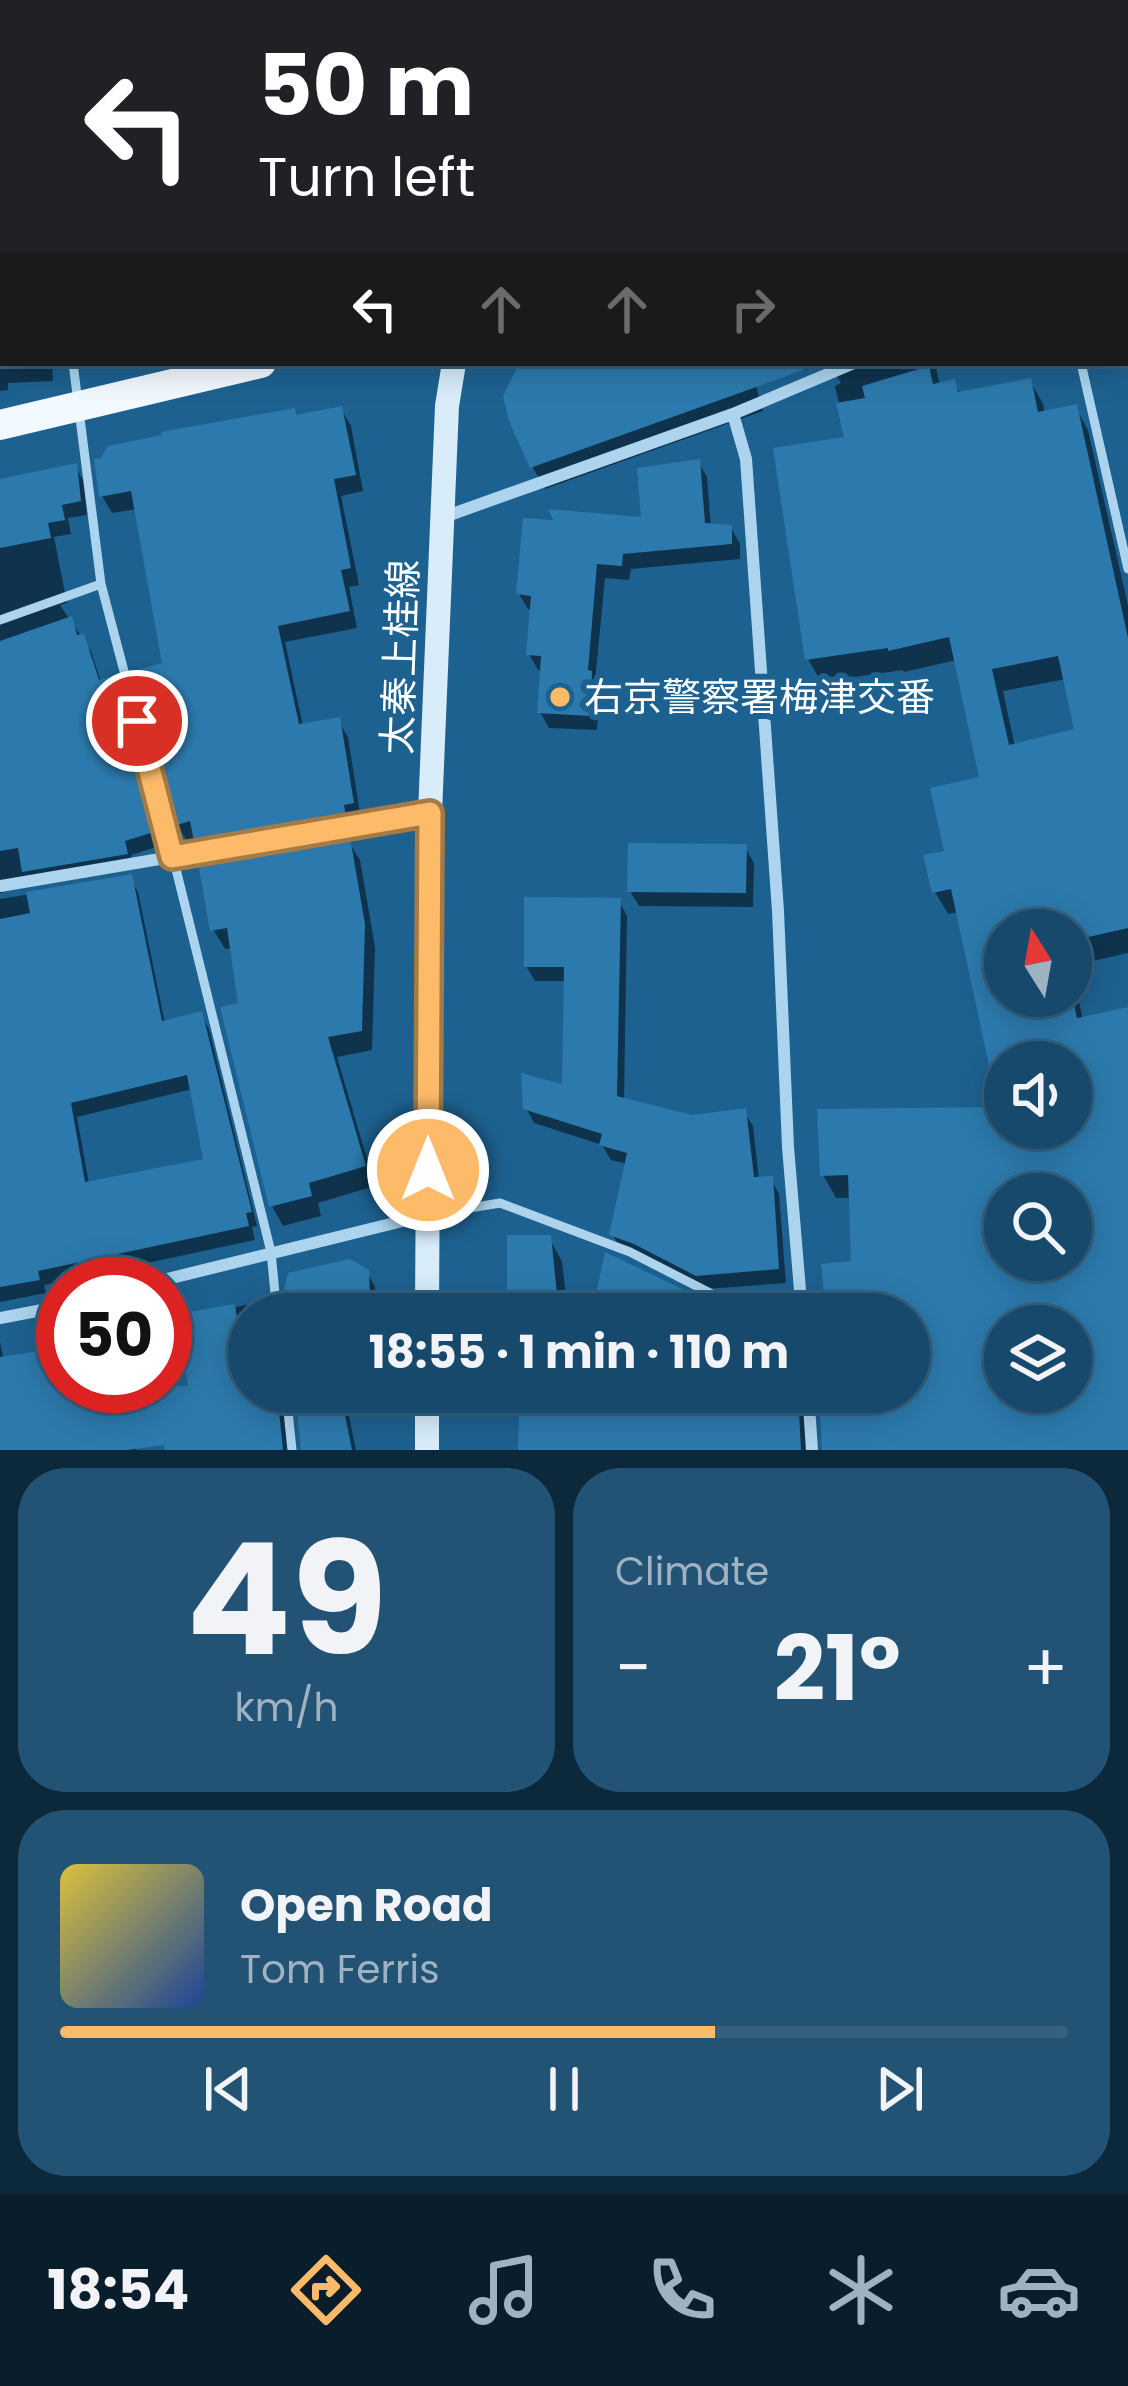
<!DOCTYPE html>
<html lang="en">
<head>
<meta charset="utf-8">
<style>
  :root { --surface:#16496c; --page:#235374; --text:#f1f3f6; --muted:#9eb2c2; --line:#35617f; --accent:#fdbb6a }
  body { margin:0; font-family:Poppins,"Noto Sans JP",sans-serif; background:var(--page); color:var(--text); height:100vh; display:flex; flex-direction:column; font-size:45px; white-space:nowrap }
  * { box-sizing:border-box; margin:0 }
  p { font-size:39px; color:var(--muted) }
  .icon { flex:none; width:66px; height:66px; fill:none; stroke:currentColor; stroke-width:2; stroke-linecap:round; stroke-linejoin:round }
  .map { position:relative; height:1450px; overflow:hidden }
  .drawer { display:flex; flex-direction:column; gap:18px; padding:18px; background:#0c283b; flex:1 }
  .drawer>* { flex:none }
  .top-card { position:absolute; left:0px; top:0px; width:1128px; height:366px; box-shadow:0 6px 30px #0003,0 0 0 3px var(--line); background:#202124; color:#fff; overflow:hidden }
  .needle { width:78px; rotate:349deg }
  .fabs { position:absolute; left:984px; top:909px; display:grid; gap:24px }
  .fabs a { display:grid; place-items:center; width:108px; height:108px; border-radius:50%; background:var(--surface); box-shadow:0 6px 30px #0003,0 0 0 3px var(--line); font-size:60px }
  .speed { position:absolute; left:36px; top:1257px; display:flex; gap:24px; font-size:60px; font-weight:700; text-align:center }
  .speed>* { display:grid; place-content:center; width:156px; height:156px; border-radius:50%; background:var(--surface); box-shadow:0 6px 30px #0003,0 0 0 3px var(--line); line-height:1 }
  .speed .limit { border:18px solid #d22; background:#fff; color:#111 }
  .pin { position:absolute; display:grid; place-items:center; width:102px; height:102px; color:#fff; margin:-51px; border:6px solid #fff; border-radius:50%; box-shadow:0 3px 12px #0007 }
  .me { position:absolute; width:132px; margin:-66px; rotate:0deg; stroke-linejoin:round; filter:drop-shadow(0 0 9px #0008) }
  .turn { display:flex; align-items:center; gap:42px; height:252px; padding:0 60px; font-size:54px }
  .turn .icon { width:156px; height:156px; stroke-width:2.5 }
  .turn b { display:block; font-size:84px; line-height:102px }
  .lanes { display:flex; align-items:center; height:114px; padding:0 60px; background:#0003; justify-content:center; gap:60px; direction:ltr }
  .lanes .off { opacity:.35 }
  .big { font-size:90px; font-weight:700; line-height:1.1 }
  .drawer .widget { flex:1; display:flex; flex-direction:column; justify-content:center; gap:18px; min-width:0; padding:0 42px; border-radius:48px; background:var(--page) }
  .drawer .dial { align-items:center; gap:0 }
  .dial b { font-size:156px; line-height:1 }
  .song { display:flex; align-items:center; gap:36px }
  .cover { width:144px; height:144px; border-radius:18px; background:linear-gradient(135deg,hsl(50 70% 55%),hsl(220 70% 35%)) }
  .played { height:12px; border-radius:6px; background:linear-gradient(90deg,var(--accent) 65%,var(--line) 65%) }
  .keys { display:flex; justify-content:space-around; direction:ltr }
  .heat { display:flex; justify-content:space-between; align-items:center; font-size:66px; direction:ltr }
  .drawer .tiles { flex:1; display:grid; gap:18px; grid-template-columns:1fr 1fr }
  .widget:last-child { grid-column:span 2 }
  .trip { position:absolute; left:228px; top:1293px; width:702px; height:120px; border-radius:60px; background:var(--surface); box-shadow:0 6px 30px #0003,0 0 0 3px var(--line); font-weight:700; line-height:120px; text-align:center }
  .menu { display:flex; height:192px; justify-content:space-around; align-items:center; background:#091d2b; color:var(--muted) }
  .menu .icon { width:84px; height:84px }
  .menu .current { color:var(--accent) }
  .menu b { font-size:54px; color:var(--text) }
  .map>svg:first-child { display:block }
  .shadow { fill:#0007; fill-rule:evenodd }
  .building { fill:#2c7aad; fill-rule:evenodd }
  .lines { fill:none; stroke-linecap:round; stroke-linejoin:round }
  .lane { stroke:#acd4ee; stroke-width:9 }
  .street { stroke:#acd4ee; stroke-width:12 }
  .secondary { stroke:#d8ecfa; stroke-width:24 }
  .primary { stroke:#f2f9ff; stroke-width:30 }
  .route-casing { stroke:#a47a45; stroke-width:30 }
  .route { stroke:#fdbb6a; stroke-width:21 }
  .poi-dot { fill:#fdbb6a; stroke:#1d6190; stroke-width:4.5 }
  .labels { text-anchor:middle; stroke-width:12; stroke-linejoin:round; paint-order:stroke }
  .street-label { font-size:39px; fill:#fff; stroke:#1d6190 }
  .poi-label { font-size:39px; fill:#fff; stroke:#1d6190; text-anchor:start }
</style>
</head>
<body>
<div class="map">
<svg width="1128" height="1450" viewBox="0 0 1128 1450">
  <rect width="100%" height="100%" fill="#1d6190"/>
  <!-- shadow -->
  <path class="shadow" d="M0 0H15L17 3H3V363H52L53 381 8 383V390L0 391Z
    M45 0H383L366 3H46Z
    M662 0H685L687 3H654Z
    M792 0H1075L1067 3H793Z
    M1125 143 1128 148V228L1125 229Z
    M522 363H935L940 386 954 383 961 395 1030 381 1043 404 1045 414 1075 407 1088 430 1128 605V953L1071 966 1083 1020 1128 1010V1450H825L822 1405H816L809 1417 811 1450H521L522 1397 519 1392H909V1314H829L854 1264 852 1198H836L823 1175 1002 1110 959 912 948 914 935 892 947 853 983 779 957 660 904 672 903 670 821 682 808 659 848 440 835 386 841 383 830 364 755 382 763 411 545 489 532 466ZM1066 679 1077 731 1015 747 1003 691ZM1005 930H1071V996H1005ZM1005 1062H1071V1128H1005ZM1005 1194H1071V1260H1005ZM1005 1326H1071V1392H1005Z
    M341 409 351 426 363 491 341 496 359 585 349 587 357 628 285 642 303 726 338 720 348 737 361 820 351 821 353 833 207 858 196 838 187 841 177 825 166 665 138 509 112 513 102 496 297 417Z
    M698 462 707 477 711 527 731 528 740 544V559L631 569 629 580 605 578 595 682 600 689 597 730 549 728 540 712 543 670H538L529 654 533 610 528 609 519 594 644 521Z
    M75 466 83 480 87 515 68 518 71 534 54 537 67 603 60 605 91 651 101 682 114 679 122 693 163 845 131 855 134 867 6 889 0 894V482Z
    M348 841 360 860 375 947 372 1050 337 1057 375 1186 318 1203 321 1216 283 1226 272 1206 233 948 225 949 213 929Z
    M745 847 754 863 753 907 639 906 630 891Z
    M130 878 138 892 165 1023 201 1015 209 1029 257 1226 252 1227 255 1240 44 1285 46 1293 0 1302V899ZM193 1089 207 1161 89 1184 77 1117Z
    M619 901 627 916 624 1100 691 1118 744 1112 753 1126 759 1180 771 1179 779 1194 786 1283 706 1289 621 1249 612 1234 628 1164 611 1160 602 1145 534 1123 526 1108 565 1088 567 981H535L526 966Z
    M549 1238 562 1261 568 1314H510Z
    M608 1257 693 1298 702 1314H595Z
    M367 1272 375 1287 376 1309 354 1314H288Z
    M265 1302 272 1314H249V1392H344L356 1450H304L297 1396 287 1399 288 1450H200L181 1316Z
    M0 1342 4 1360 63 1349V1386H125L136 1450H0Z"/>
  <!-- building -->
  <path class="building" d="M519 363H808L809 368 530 468 509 421 503 396Z
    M929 366 933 384 955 379 958 392 1031 378 1038 412 1077 404 1128 638V928L1071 941V930H1005V996H1071V990L1077 1018 1128 1007V1450H822L819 1392H909V1314H826L821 1264 851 1261 848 1175 820 1176 817 1109 998 1107 951 889 932 893 923 855 944 851 930 788 979 777 949 637 888 651V648L805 660 773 448 844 437 836 403 865 398 862 386ZM1058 656 1074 729 1009 745 992 669ZM1005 1062H1071V1128H1005ZM1005 1194H1071V1260H1005ZM1005 1326H1071V1392H1005Z
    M342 406 356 475 334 479 351 568 341 570 350 611 278 626 299 724 340 717 354 803 344 805 346 817 194 842 190 821 174 826 133 671 162 663 131 491 99 497 94 459 101 458 108 446 162 435 161 432 295 408 296 415Z
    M700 459 705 523 732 525V544L623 554 622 566 597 564 588 670 592 671 590 716 537 713 541 656 526 655 531 596 516 594 523 518 553 520 548 509 641 517 637 468Z
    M77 463 81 501 62 505 65 520 48 523 51 538 0 548V479Z
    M72 616 77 635 84 634 99 680 116 675 157 831 125 841 128 854 22 872 18 848 0 851V641Z
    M350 837 365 924 362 1031 328 1037 366 1166 309 1183 312 1196 269 1207 220 1007 238 1003 227 928 210 931 198 863Z
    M628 843 747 844 746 893 627 892Z
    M132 874 162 1021 202 1011 252 1212 246 1213 249 1226 38 1271 40 1280 0 1287V919L30 913 26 892ZM187 1075 203 1159 85 1182 71 1103Z
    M524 897 621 898 617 1096 692 1115 746 1108 754 1177 773 1176 779 1269 696 1276 634 1244 609 1235 627 1153 599 1145 602 1134 523 1109 521 1073 562 1084 564 967H524Z
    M507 1235H551L559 1314H507Z
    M605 1252 695 1295 696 1314 592 1313Z
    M350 1259 369 1270 370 1296 336 1303 338 1314H286L284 1289 288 1273Z
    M235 1304 248 1392H277L283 1450H165L164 1445 127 1450H0V1357L59 1348 63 1386H188L178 1314Z
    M295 1392H318L319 1404 342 1400 352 1450H301Z
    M526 1392H568L571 1414 575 1392H798L801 1450H518L519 1416H527Z"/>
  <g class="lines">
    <!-- lane -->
    <path class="lane" d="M58 0V3
      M0 85H3
      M73 363 101 584 173 857 271 1252 277 1314
      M1081 363 1128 569
      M0 620 101 584
      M433 1214 500 1203 630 1252 751 1314
      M286 1392 292 1450"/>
    <!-- street -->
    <path class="street" d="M1125 242 1128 241
      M441 518 733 414
      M0 886 430 813
      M147 1284 427 1215
      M802 1314 788 1147 778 911 746 459 733 414 854 363
      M0 1318 63 1306
      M808 1392 812 1450"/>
    <!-- secondary -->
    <path class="secondary" d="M459 0V3
      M427 1314 430 813 447 406 454 363
      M427 1450V1392"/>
    <!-- primary -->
    <path class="primary" d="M1125 72 1128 71
      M0 425 261 363"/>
  </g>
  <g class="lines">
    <!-- route casing -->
    <g class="route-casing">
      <path id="route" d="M137 721 172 857 430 813 428 1170"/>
    </g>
    <!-- route -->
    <use href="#route" class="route"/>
  </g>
  <!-- markers -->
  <circle class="poi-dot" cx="560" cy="697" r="12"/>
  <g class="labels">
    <!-- street labels -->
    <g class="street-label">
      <text transform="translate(400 657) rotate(-88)" y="14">太秦上桂線</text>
    </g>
    <!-- poi labels -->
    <g class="poi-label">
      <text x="584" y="711">右京警察署梅津交番</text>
    </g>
  </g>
</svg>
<div class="fabs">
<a><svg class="needle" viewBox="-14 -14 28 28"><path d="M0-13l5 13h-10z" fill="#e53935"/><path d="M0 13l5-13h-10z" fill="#9eb2c2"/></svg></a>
<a><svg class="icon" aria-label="sound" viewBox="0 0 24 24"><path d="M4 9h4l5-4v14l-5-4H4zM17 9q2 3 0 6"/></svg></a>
<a><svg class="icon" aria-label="search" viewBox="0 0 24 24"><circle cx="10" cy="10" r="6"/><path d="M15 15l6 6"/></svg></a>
<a><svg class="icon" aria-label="layers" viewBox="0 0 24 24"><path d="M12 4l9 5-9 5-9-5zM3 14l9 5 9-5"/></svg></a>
</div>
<div class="speed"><div class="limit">50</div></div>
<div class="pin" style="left:137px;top:721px;background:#d93025"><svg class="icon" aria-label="arrive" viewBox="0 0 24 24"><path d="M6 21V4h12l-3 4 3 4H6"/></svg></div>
<svg class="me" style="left:428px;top:1170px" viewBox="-20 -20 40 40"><circle r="17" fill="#fdbb6a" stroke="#fff" stroke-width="3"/><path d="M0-11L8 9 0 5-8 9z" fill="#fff"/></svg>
<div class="trip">18:55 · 1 min · 110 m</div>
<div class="top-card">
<div class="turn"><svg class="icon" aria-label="left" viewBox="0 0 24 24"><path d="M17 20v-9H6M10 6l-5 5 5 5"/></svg><div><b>50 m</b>Turn left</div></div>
<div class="lanes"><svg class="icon" aria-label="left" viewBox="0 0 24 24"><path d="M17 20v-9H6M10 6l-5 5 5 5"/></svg><svg class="icon off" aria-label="ahead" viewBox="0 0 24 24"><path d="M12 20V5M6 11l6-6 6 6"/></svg><svg class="icon off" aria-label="ahead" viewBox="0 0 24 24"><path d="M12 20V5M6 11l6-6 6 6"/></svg><svg class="icon off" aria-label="right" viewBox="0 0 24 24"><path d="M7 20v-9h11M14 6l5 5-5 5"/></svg></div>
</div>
</div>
<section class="drawer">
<div class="tiles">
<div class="widget dial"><b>49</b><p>km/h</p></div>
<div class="widget"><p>Climate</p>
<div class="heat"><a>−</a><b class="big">21°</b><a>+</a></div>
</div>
<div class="widget">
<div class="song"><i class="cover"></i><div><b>Open Road</b><p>Tom Ferris</p></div></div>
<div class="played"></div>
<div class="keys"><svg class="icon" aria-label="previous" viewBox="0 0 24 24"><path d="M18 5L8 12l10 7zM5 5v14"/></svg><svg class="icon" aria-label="pause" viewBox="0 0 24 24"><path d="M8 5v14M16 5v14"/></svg><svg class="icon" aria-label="next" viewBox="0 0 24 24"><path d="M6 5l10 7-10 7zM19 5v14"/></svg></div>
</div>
</div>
</section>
<nav class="menu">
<b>18:54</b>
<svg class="icon current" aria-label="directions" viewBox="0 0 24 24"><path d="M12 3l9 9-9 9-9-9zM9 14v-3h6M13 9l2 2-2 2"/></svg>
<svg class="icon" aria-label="music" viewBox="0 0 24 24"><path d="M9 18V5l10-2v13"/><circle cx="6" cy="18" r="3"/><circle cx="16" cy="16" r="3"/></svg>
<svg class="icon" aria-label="phone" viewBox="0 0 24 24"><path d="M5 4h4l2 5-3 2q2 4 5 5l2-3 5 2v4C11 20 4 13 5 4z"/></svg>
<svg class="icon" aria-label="climate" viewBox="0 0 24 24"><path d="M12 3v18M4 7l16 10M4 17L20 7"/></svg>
<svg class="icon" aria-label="car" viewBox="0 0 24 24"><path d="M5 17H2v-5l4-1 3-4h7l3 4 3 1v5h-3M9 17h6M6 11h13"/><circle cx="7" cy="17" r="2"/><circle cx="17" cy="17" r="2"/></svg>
</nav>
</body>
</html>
